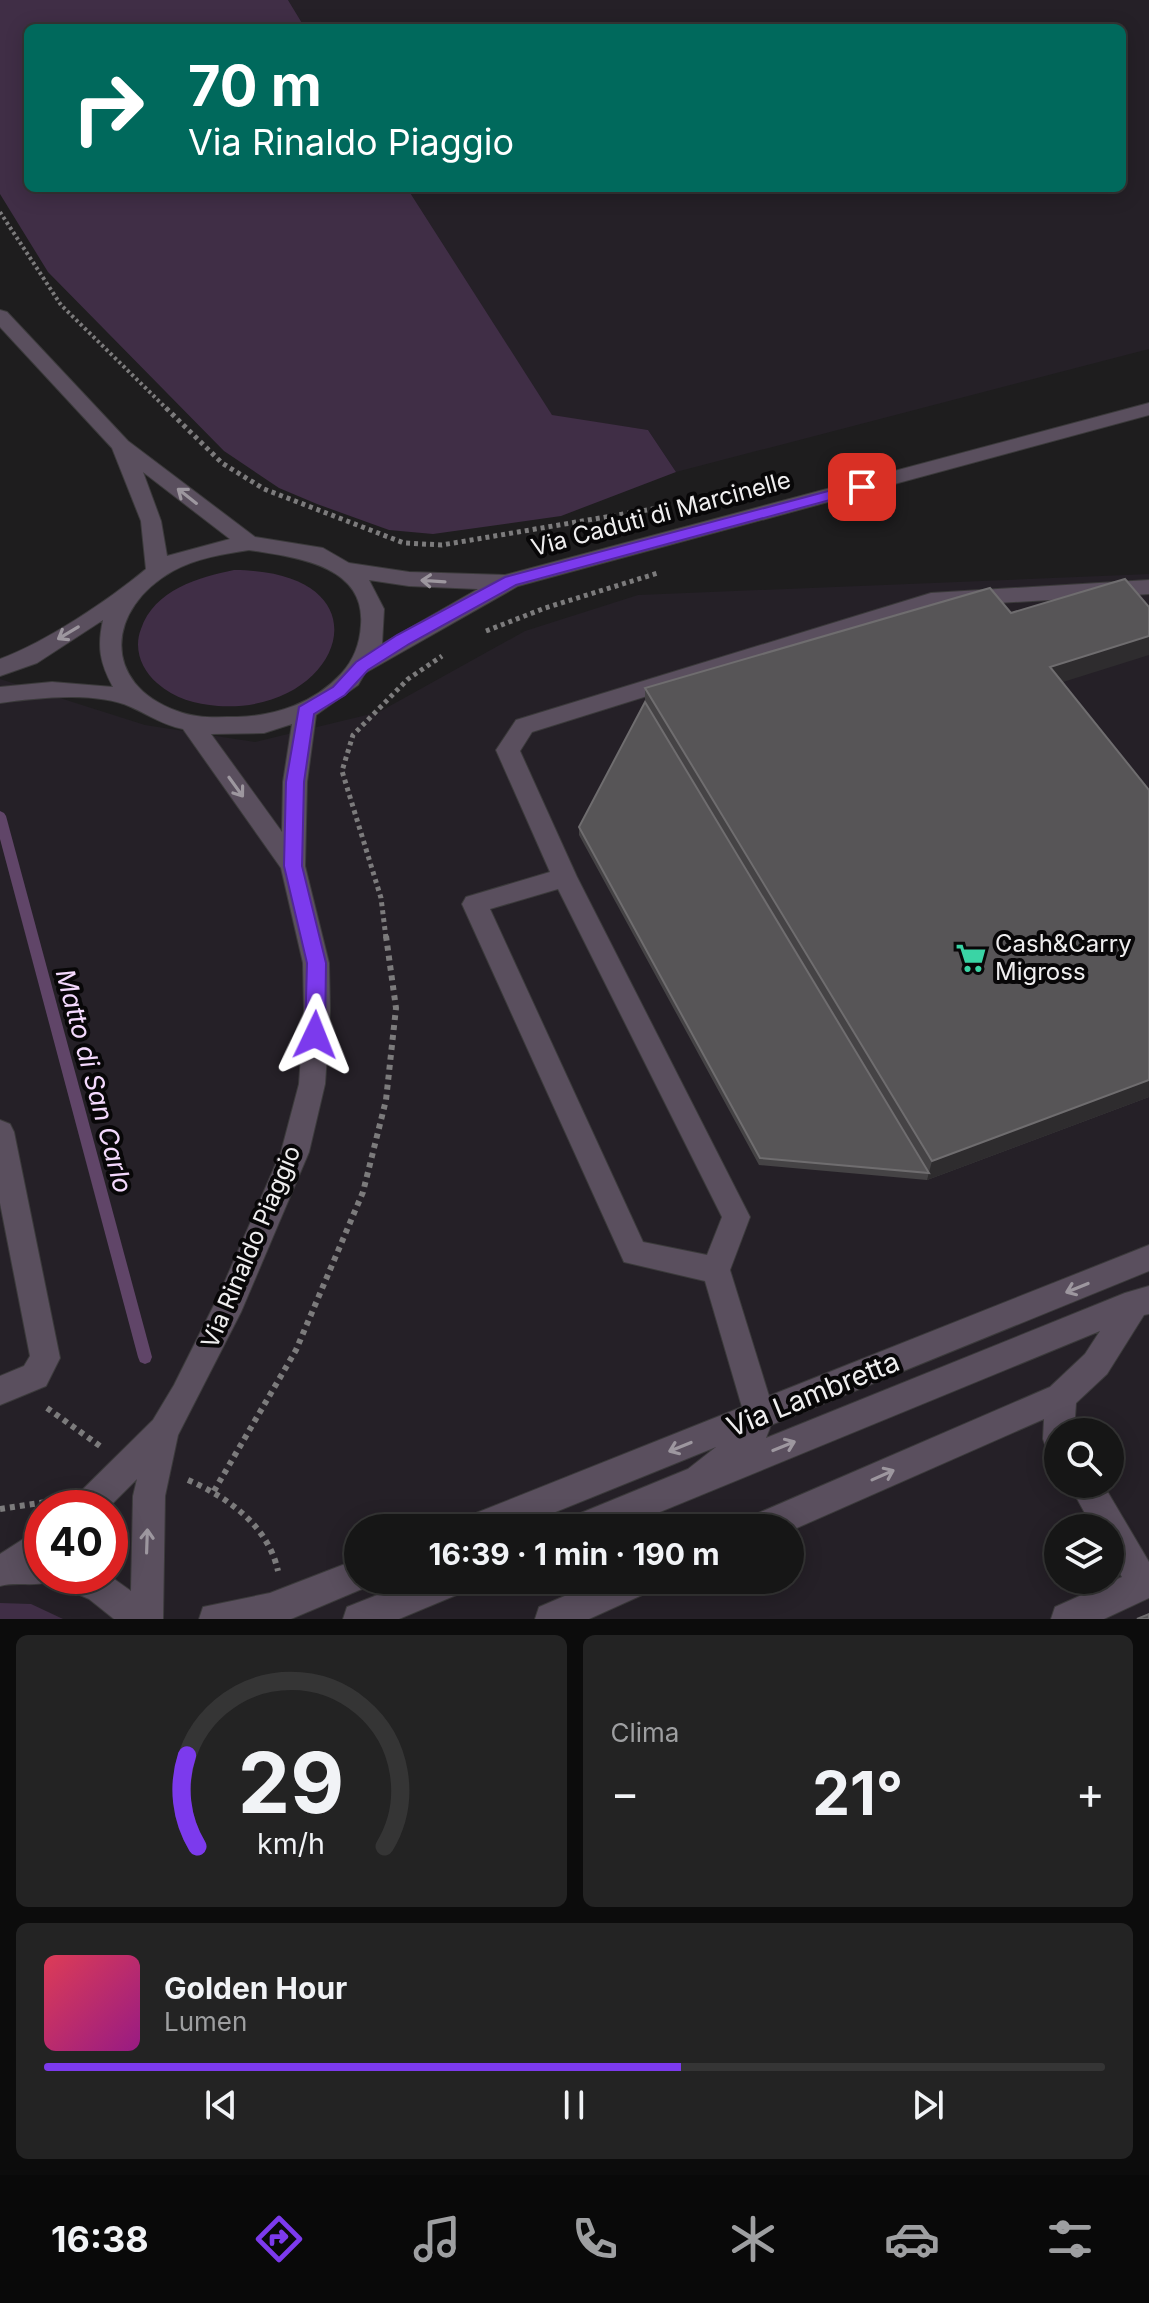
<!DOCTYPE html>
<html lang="it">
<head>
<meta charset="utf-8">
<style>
  :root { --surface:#161616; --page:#232323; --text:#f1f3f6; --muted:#9e9fa1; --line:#353535; --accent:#7c3aed }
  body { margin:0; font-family:Inter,sans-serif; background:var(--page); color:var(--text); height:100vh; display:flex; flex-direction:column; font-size:30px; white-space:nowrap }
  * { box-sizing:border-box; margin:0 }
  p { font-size:26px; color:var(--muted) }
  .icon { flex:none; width:44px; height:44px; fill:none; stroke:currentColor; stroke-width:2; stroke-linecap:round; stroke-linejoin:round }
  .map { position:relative; height:1619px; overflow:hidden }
  .drawer { display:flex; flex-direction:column; gap:16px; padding:16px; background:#0c0c0c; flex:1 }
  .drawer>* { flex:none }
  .guide { position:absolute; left:24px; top:24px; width:1102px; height:168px; border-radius:12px; box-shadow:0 4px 20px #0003,0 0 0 2px var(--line); background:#00695c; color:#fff; overflow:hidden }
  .tools { position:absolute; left:1044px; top:1418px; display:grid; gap:16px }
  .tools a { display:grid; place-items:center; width:80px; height:80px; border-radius:50%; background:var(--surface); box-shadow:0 4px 20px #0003,0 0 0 2px var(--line); font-size:40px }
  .speed { position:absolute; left:24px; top:1490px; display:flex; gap:16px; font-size:40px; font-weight:700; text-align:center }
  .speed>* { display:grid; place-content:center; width:104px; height:104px; border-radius:50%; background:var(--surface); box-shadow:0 4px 20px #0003,0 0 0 2px var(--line); line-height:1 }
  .speed .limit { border:12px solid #d22; background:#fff; color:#111 }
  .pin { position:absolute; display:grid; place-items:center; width:68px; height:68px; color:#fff; margin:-34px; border-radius:16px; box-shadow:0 4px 12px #0006 }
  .me { position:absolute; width:88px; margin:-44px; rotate:2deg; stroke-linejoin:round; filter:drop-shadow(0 0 6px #0008) }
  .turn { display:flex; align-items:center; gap:28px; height:168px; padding:0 32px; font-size:36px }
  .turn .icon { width:104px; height:104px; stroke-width:2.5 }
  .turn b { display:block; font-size:56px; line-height:68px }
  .big { font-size:60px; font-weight:700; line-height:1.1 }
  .drawer .card { flex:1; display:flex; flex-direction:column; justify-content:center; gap:12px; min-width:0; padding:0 28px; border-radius:12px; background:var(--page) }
  .drawer .dial { align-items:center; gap:0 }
  .dial svg { height:208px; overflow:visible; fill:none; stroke:var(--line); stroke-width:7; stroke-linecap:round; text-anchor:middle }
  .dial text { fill:var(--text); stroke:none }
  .song { display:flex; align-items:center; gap:24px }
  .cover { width:96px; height:96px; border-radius:12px; background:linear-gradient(135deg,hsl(350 70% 55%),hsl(310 70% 35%)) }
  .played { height:8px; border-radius:4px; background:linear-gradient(90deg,var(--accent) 60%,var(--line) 60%) }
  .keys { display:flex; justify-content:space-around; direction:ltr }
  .heat { display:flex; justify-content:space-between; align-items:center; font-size:44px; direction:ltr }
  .drawer .tiles { flex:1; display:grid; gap:16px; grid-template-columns:1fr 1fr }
  .card:last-child { grid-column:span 2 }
  .trip { position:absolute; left:344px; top:1514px; width:460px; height:80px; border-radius:40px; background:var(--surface); box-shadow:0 4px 20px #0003,0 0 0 2px var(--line); font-weight:700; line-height:80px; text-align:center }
  .tab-bar { display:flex; height:128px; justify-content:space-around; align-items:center; background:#090909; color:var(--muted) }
  .tab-bar .icon { width:56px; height:56px }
  .tab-bar .active { color:var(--accent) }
  .tab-bar b { font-size:36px; color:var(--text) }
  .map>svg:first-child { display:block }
  .built { fill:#252027; fill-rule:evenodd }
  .green { fill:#402e46 }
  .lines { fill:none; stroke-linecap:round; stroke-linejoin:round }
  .stream { fill:#604568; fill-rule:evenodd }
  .minor-casing { stroke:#3b3a3b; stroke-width:2 }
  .path-far2 { stroke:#7c7b7c; stroke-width:4; stroke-dasharray:3 3; stroke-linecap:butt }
  .path-far1 { stroke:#7c7b7c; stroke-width:5; stroke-dasharray:4 4; stroke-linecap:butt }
  .path { stroke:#7c7b7c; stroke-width:6; stroke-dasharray:5 5; stroke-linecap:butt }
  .minor { fill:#5a4f5e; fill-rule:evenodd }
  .wall { fill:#454345 }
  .shaded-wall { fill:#2e2c2e }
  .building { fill:#575557; stroke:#6f6d6f; stroke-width:2 }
  .oneway { stroke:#9d979f }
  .route { fill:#7c3aed; stroke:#51269a; stroke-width:2 }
  .labels { text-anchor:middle; stroke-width:8; stroke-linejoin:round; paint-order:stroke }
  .street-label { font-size:24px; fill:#efeeef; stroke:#080708 }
  .poi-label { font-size:24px; fill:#efeeef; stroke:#080708; text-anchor:start }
  .water-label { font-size:26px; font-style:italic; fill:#f4d9fd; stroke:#080708 }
  .near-street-label { font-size:28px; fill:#efeeef; stroke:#080708 }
</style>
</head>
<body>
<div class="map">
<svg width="1149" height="1619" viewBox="0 0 1149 1619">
  <rect width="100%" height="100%" fill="#1e1d1e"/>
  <!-- built -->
  <path class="built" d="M288 0H1149V349L676 472 648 430 552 416 407 188H1122V28H305Z
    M1149 574V1619H0V679L145 725 255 742 379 712 525 631 638 595ZM1058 1432H1110V1484H1058ZM42 1508H110V1576H42ZM358 1528H790V1580H358ZM1058 1528H1110V1580H1058Z"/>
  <!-- green -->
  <path class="green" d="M0 0H288L305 28H28V188H407L552 415 648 430 676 472 561 516 433 534 389 530 317 504 279 488 224 451 48 272 0 194Z
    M234 570C394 571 343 714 218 706 195 704 175 699 157 683 142 670 133 649 141 629 154 590 199 577 234 570Z
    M0 1603 31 1604 63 1619H0Z"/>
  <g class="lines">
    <!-- stream -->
    <path class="stream" d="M0 811 4 813 6 816 152 1357 150 1362 145 1364 140 1362 138 1357 0 839Z"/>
    <!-- minor casing -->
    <g class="minor-casing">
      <path id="minor" d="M0 310 7 312 128 441 255 537 323 548 349 563 409 572 505 575 1149 403V415L518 586 365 673 358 685 316 715 307 782 305 866 329 963 330 1011 325 1084 309 1152 241 1312 178 1435 165 1496 163 1619H114L89 1599 62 1587 57 1576H110L131 1591 133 1496 137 1479 108 1508H70L75 1497 153 1420 174 1385 219 1295 281 1152 299 1084 304 1011 303 963 281 868 183 729C163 725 149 715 131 707 95 691 38 698 0 703V687L52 682 113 687C100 663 97 647 103 620L37 663 0 676V659C46 642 109 600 146 569L141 521 112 448 0 327ZM143 472 230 539 167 556 161 521ZM249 550C293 557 366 564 361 625 360 643 354 660 341 674 314 703 276 716 237 717 217 717 197 719 177 711 100 683 107 608 173 571 197 558 223 554 249 550ZM369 580 409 586 478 589 382 644 384 609ZM292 724 283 782 282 832 211 734 264 733Z
        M1149 580V594L932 607 532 732 520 751 577 877 750 1217 730 1270 769 1396 1149 1245V1271L771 1425 766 1438 1125 1293 1149 1286V1314L1144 1315 1107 1374 1076 1403 1074 1432H1058V1454L1047 1450 1043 1439 1044 1419 790 1531V1528H744L749 1517 1050 1387 1085 1354 1100 1331 621 1528H566L571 1517 688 1469 716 1447 516 1528H461L466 1517 742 1407 705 1281 624 1262 462 904 466 897 550 872 496 750 516 720 931 593ZM558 889 722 1217 707 1255 643 1242 490 909Z
        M0 1120 10 1124 14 1132 60 1358 46 1386 0 1405V1376L24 1366 30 1356 0 1203Z
        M1069 1484H1103L1149 1562V1598L1104 1619H1051L1055 1607 1122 1577 1110 1557V1528H1093Z
        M42 1527V1576H55L53 1580C36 1588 18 1581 0 1586V1554Z
        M358 1559V1580H372L369 1586 291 1619H199L203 1607 270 1593Z
        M415 1580H471L466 1591 399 1619H343L347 1607Z
        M602 1580H656L651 1591 589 1619H535L539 1607Z"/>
    </g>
    <!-- path-far2 -->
    <path class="path-far2" d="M0 212 61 305 168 410"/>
    <!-- path-far1 -->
    <path class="path-far1" d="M166 408 222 463 264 489 404 543 442 545 676 505
      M486 631 545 608 658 573
      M386 938 381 898 342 771 353 735 408 679 442 656"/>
    <!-- path -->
    <path class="path" d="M47 1408 100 1446
      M188 1480C229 1498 268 1526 278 1571
      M214 1491 296 1350 363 1192 386 1100 396 1008 386 936
      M0 1509 46 1502 51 1498"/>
    <!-- minor -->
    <use href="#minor" class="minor"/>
  </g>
  <!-- wall -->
  <path class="wall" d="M1062 682 1149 790V1097L927 1180 759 1165 579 835V827L645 702V688Z"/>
  <!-- shaded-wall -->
  <path class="shaded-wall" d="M1149 636V655L1044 688 1050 667Z
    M1149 1080V1097L927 1180 932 1161Z"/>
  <!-- building -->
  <path class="building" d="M1125 579 1149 607V636L1050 667 1149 790V1080L932 1161 645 688 990 588 1011 613Z
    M645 702 929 1173 760 1158 579 827Z
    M1149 1614V1619H1137Z"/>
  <!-- one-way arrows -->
  <defs><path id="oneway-shaft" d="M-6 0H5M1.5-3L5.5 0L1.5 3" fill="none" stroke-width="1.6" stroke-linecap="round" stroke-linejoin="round" transform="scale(2)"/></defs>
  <g class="oneway">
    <use href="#oneway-shaft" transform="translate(187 496) rotate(-142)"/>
    <use href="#oneway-shaft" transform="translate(433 581) rotate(-176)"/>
    <use href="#oneway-shaft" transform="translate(68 633) rotate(149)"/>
    <use href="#oneway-shaft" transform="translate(236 787) rotate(54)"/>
    <use href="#oneway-shaft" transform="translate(1077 1288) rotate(158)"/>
    <use href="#oneway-shaft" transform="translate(784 1446) rotate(-22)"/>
    <use href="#oneway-shaft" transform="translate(680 1447) rotate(158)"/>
    <use href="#oneway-shaft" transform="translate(883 1475) rotate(-24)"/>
    <use href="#oneway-shaft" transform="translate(147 1541) rotate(-88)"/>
  </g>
  <!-- route -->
  <path class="route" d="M862 482 867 483V490L516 585 409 644 368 670 345 695 314 714 304 782 302 866 326 963 325 1035 322 1041 315 1043 308 1041 305 1035 307 963 284 866 286 782 299 707 333 687 356 662 397 635 505 577Z"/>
  <!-- icons -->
  <defs>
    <g id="supermarket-bare" transform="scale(2.4)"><path d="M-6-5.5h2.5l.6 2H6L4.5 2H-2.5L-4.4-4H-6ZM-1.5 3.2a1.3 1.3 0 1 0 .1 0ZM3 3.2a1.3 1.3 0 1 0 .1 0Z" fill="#3ad4a5" stroke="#080708" stroke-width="2.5" paint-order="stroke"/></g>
  </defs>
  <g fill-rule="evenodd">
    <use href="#supermarket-bare" x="971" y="958"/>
  </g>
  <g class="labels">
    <!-- street labels -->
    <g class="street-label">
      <text transform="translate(661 514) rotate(-15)" y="8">Via Caduti di Marcinelle</text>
      <text transform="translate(251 1247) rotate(-67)" y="8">Via Rinaldo Piaggio</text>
    </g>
    <!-- poi labels -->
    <g class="poi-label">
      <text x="995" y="952">Cash&amp;Carry<tspan x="995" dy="28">Migross</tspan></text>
    </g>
    <!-- water labels -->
    <g class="water-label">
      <text transform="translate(94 1081) rotate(75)" y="9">Matto di San Carlo</text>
    </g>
    <!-- near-street labels -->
    <g class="near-street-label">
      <text transform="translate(813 1394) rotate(-22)" y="10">Via Lambretta</text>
    </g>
  </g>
</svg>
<div class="tools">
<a><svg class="icon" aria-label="search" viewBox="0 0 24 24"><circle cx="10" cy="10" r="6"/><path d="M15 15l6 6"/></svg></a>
<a><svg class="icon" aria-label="layers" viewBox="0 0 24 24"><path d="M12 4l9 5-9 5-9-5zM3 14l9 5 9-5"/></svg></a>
</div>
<div class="speed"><div class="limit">40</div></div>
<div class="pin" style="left:862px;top:487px;background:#d93025"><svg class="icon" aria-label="arrive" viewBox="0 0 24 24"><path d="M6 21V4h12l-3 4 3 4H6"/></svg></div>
<svg class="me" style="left:315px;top:1035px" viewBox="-20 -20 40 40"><path d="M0-17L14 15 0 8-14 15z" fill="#7c3aed" stroke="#fff" stroke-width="4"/></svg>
<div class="trip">16:39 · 1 min · 190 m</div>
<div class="guide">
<div class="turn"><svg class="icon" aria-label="right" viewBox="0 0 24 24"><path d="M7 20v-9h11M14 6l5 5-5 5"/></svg><div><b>70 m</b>Via Rinaldo Piaggio</div></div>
</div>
</div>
<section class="drawer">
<div class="tiles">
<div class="card dial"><svg viewBox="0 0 100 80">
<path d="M14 69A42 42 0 1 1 86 69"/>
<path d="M14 69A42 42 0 0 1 10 34" stroke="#7c3aed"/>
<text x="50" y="56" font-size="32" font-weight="700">29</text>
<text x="50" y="72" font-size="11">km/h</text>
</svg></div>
<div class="card"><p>Clima</p>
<div class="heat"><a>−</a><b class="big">21°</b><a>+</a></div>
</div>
<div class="card">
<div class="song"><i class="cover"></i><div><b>Golden Hour</b><p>Lumen</p></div></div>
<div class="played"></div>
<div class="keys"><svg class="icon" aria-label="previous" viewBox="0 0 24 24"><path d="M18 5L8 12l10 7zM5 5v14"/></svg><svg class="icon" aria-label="pause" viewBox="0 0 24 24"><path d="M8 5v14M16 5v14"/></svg><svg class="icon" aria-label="next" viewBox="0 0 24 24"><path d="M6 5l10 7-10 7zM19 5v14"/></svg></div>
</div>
</div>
</section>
<nav class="tab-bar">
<b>16:38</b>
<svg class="icon active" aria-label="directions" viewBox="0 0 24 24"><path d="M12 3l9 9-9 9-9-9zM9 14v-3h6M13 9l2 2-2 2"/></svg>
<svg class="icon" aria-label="music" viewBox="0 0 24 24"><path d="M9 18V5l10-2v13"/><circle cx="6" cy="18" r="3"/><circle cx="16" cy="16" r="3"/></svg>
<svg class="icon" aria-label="phone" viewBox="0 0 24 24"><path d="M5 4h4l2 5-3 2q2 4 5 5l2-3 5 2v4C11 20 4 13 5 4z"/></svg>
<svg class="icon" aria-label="climate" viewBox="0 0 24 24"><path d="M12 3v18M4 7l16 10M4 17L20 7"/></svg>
<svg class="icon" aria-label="car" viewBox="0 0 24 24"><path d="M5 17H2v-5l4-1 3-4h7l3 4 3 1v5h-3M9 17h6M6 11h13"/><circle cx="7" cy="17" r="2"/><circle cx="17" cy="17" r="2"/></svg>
<svg class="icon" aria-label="filters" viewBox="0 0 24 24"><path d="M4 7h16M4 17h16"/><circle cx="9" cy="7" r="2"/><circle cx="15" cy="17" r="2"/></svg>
</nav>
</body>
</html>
